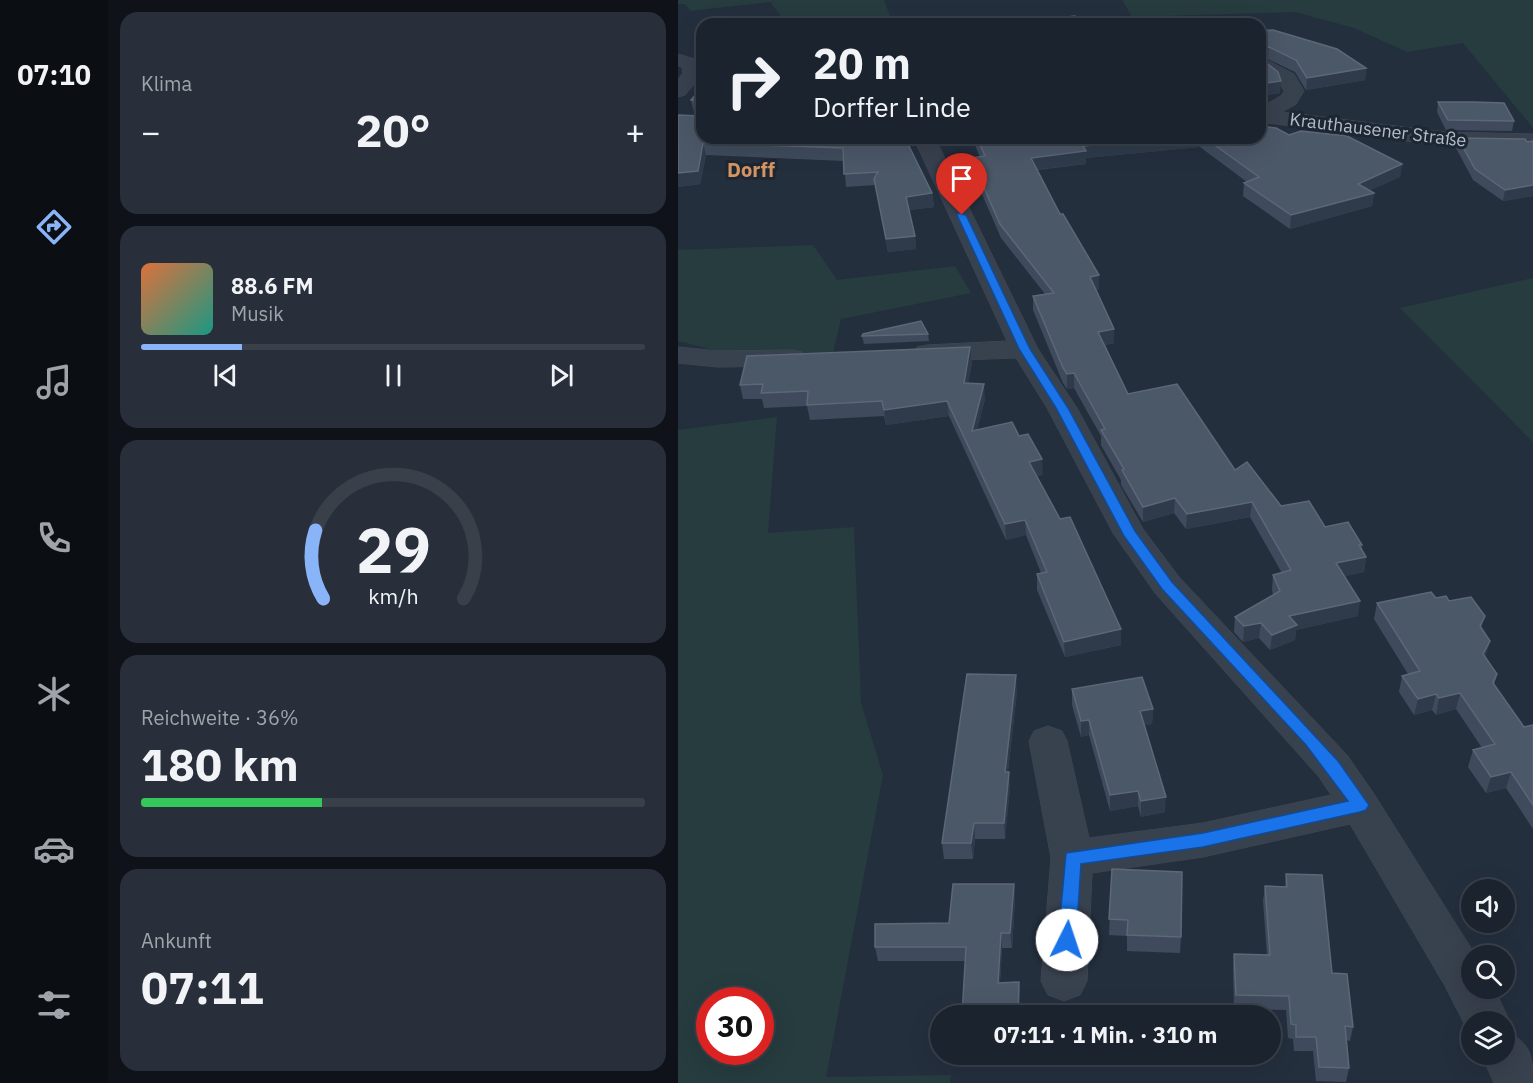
<!DOCTYPE html>
<html lang="de">
<head>
<meta charset="utf-8">
<style>
  :root { --surface:#1b232e; --page:#282f3a; --text:#f1f3f6; --muted:#a0a4aa; --line:#39404a; --accent:#8ab4f8 }
  body { margin:0; font-family:"IBM Plex Sans",sans-serif; background:var(--page); color:var(--text); height:100vh; display:flex; flex-direction:column; font-size:22px; white-space:nowrap }
  * { box-sizing:border-box; margin:0 }
  p { font-size:20px; color:var(--muted) }
  .icon { flex:none; width:33px; height:33px; fill:none; stroke:currentColor; stroke-width:2; stroke-linecap:round; stroke-linejoin:round }
  .map { position:relative; flex:1; overflow:hidden }
  .side { display:flex; flex-direction:column; gap:12px; padding:12px; background:#0f1319; width:570px }
  .side>* { flex:none }
  .banner { position:absolute; left:18px; top:18px; width:570px; height:126px; border-radius:18px; box-shadow:0 6px 24px #0002,0 0 0 2px var(--line); background:#1b232e; color:var(--text); overflow:hidden }
  .buttons { position:absolute; left:783px; top:879px; display:grid; gap:12px }
  .buttons a { display:grid; place-items:center; width:54px; height:54px; border-radius:50%; background:var(--surface); box-shadow:0 6px 24px #0002,0 0 0 2px var(--line); font-size:30px }
  .speed { position:absolute; left:18px; top:987px; display:flex; gap:12px; font-size:30px; font-weight:700; text-align:center }
  .speed>* { display:grid; place-content:center; width:78px; height:78px; border-radius:50%; background:var(--surface); box-shadow:0 6px 24px #0002,0 0 0 2px var(--line); line-height:1 }
  .speed .limit { border:9px solid #d22; background:#fff; color:#111 }
  .pin { position:absolute; display:grid; place-items:center; width:51px; height:51px; color:#fff; margin:-62px -26px; border-radius:50% 50% 50% 0; rotate:-45deg; box-shadow:0 0 6px #0007 }
  .pin .icon { rotate:45deg }
  .me { position:absolute; width:66px; margin:-33px; rotate:4deg; stroke-linejoin:round; filter:drop-shadow(0 0 4px #0008) }
  .turn { display:flex; align-items:center; gap:21px; height:126px; padding:0 18px; font-size:27px }
  .turn .icon { width:78px; height:78px; stroke-width:2.5 }
  .turn b { display:block; font-size:42px; line-height:51px }
  .big { font-size:45px; font-weight:700; line-height:1.1 }
  .side .card { flex:1; display:flex; flex-direction:column; justify-content:center; gap:9px; min-width:0; padding:0 21px; border-radius:18px; background:var(--page) }
  .side .dial { align-items:center; gap:0 }
  .dial svg { height:156px; overflow:visible; fill:none; stroke:var(--line); stroke-width:7; stroke-linecap:round; text-anchor:middle }
  .dial text { fill:var(--text); stroke:none }
  .song { display:flex; align-items:center; gap:18px }
  .cover { width:72px; height:72px; border-radius:9px; background:linear-gradient(135deg,hsl(20 70% 55%),hsl(170 70% 35%)) }
  .played { height:6px; border-radius:3px; background:linear-gradient(90deg,var(--accent) 20%,var(--line) 20%) }
  .keys { display:flex; justify-content:space-around; direction:ltr }
  .heat { display:flex; justify-content:space-between; align-items:center; font-size:33px; direction:ltr }
  .charge { height:9px; border-radius:4px; background:linear-gradient(90deg,#34c759 36%,var(--line) 0) }
  .trip { position:absolute; left:252px; top:1005px; width:351px; height:60px; border-radius:30px; background:var(--surface); box-shadow:0 6px 24px #0002,0 0 0 2px var(--line); font-weight:700; line-height:60px; text-align:center }
  main { display:flex; flex:1; min-height:0 }
  .menu { display:flex; flex-direction:column; width:108px; justify-content:space-around; align-items:center; background:#0b0e12; color:var(--muted) }
  .menu .icon { width:42px; height:42px }
  .menu .active { color:var(--accent) }
  .menu b { font-size:27px; color:var(--text) }
  .map>svg:first-child { display:block }
  .green { fill:#263c3f; fill-rule:evenodd }
  .lines { fill:none; stroke-linecap:round; stroke-linejoin:round }
  .minor-casing { stroke:#414a57; stroke-width:1 }
  .minor { fill:#38414e; fill-rule:evenodd }
  .wall { fill:#3f4b5c }
  .shaded-wall { fill:#2f3b4b }
  .building { fill:#4b5868; stroke:#5c6777; stroke-width:1.5 }
  .route { fill:#1a73e8; stroke:#114b97; stroke-width:1.5 }
  .labels { text-anchor:middle; stroke-width:6; stroke-linejoin:round; paint-order:stroke }
  .far-street-label { font-size:18px; fill:#b4bcc9; stroke:#1d2633 }
  .far-quarter-label { font-size:20px; font-weight:bold; fill:#d59563; stroke:#1d2633 }
</style>
</head>
<body>
<main>
<nav class="menu">
<b>07:10</b>
<svg class="icon active" aria-label="directions" viewBox="0 0 24 24"><path d="M12 3l9 9-9 9-9-9zM9 14v-3h6M13 9l2 2-2 2"/></svg>
<svg class="icon" aria-label="music" viewBox="0 0 24 24"><path d="M9 18V5l10-2v13"/><circle cx="6" cy="18" r="3"/><circle cx="16" cy="16" r="3"/></svg>
<svg class="icon" aria-label="phone" viewBox="0 0 24 24"><path d="M5 4h4l2 5-3 2q2 4 5 5l2-3 5 2v4C11 20 4 13 5 4z"/></svg>
<svg class="icon" aria-label="climate" viewBox="0 0 24 24"><path d="M12 3v18M4 7l16 10M4 17L20 7"/></svg>
<svg class="icon" aria-label="car" viewBox="0 0 24 24"><path d="M5 17H2v-5l4-1 3-4h7l3 4 3 1v5h-3M9 17h6M6 11h13"/><circle cx="7" cy="17" r="2"/><circle cx="17" cy="17" r="2"/></svg>
<svg class="icon" aria-label="filters" viewBox="0 0 24 24"><path d="M4 7h16M4 17h16"/><circle cx="9" cy="7" r="2"/><circle cx="15" cy="17" r="2"/></svg>
</nav>
<section class="side">
<div class="card"><p>Klima</p>
<div class="heat"><a>−</a><b class="big">20°</b><a>+</a></div>
</div>
<div class="card">
<div class="song"><i class="cover"></i><div><b>88.6 FM</b><p>Musik</p></div></div>
<div class="played"></div>
<div class="keys"><svg class="icon" aria-label="previous" viewBox="0 0 24 24"><path d="M18 5L8 12l10 7zM5 5v14"/></svg><svg class="icon" aria-label="pause" viewBox="0 0 24 24"><path d="M8 5v14M16 5v14"/></svg><svg class="icon" aria-label="next" viewBox="0 0 24 24"><path d="M6 5l10 7-10 7zM19 5v14"/></svg></div>
</div>
<div class="card dial"><svg viewBox="0 0 100 80">
<path d="M14 69A42 42 0 1 1 86 69"/>
<path d="M14 69A42 42 0 0 1 10 34" stroke="#8ab4f8"/>
<text x="50" y="56" font-size="32" font-weight="700">29</text>
<text x="50" y="72" font-size="11">km/h</text>
</svg></div>
<div class="card"><p>Reichweite · 36%</p><b class="big">180 km</b><div class="charge"></div></div>
<div class="card"><p>Ankunft</p><b class="big">07:11</b></div>
</section>
<div class="map">
<svg width="855" height="1083" viewBox="0 0 855 1083">
  <rect width="100%" height="100%" fill="#242f3e"/>
  <!-- green -->
  <path class="green" d="M0 0H206L215 24H109L92 2 13 11 7 4H0Z
    M444 0H855V128L785 43 729 52 676 28 617 12 454 17Z
    M135 245 159 280 277 266 293 293 163 319 155 353 51 354 0 341V250Z
    M855 278V442L722 308Z
    M99 417 90 533 176 527 183 703 205 775 148 1077 273 1075 272 1083H0V430ZM82 1000V1052H32V1000Z"/>
  <g class="lines">
    <!-- minor casing -->
    <g class="minor-casing">
      <path id="minor" d="M0 54 20 60 24 75 7 95 0 97V79L5 73 4 67 0 66Z
        M591 61 616 74 626 91 618 104 604 112 767 132 855 134V148L767 146 582 122V108L604 95 606 91 601 82 582 68 584 63Z
        M257 138 360 349 399 408 465 529 501 577 669 755 696 794 798 956H794V988H816L832 1022 828 1032C853 1042 855 1057 855 1083H816L803 1054H826V1022H794L793 1037 767 986 672 824 525 857 414 873 409 981 402 995 386 1001 370 995 363 981 373 858 351 741 356 731 370 726 384 731 389 741 411 838 525 823 653 795 641 777 477 593 435 533 369 408 338 358 249 361 239 359 235 353 239 347 249 345 329 341 236 139Z
        M0 347 40 351 114 350 124 352 128 358 124 364 114 366 40 367 0 363Z"/>
    </g>
    <!-- minor -->
    <use href="#minor" class="minor"/>
  </g>
  <!-- wall -->
  <path class="wall" d="M582 31 688 68 687 80 628 90 617 72 590 59 586 61 602 93 582 96Z
    M13 100 227 138 254 193 256 207 231 210 237 236 238 249 210 252 197 185 168 187 166 161 28 155 22 184 0 187V115L23 116V113L16 112Z
    M760 102 836 121 834 131 768 130 759 112Z
    M582 120 583 121V127L724 164 722 177 692 190 696 193 694 206 612 229 565 196 566 183 569 182 522 147 408 158V164L359 170 421 289 418 290 436 329V343L427 345 450 394 557 470 603 506 684 545V550L688 557 686 572 666 576 680 616 618 630 617 640 592 650 581 638 565 642 556 632 557 617 595 595 594 590 595 575 604 573 572 517 508 529 496 513 465 522 443 485V480L423 445V436L396 388 389 389 385 383 355 310V296L367 294 323 238 294 171 293 158 302 157 294 138H582Z
    M780 138 849 142 855 141V196L825 201 795 180 778 148Z
    M250 334 251 341 186 344 184 336Z
    M292 347 294 362 290 384 307 399 299 430 341 436 365 475 358 476 443 629V645L387 657 359 590V574L363 573 348 535 328 540 271 416 208 425 206 416 132 420 129 406 86 408 84 399H65L62 385Z
    M758 598 771 601 807 616 803 628 807 658 819 674 816 685 846 727 855 725V829L828 788 808 793 790 767 795 750 804 748 778 709 758 715 754 710 736 715 721 692 724 676 730 674 696 619 699 603Z
    M394 689 475 709 474 724 466 725 487 812 463 817 460 806 432 811 411 735 403 737 394 705Z
    M339 691 330 772 332 788 327 839H297L295 859H266L264 843Z
    M434 869 503 937 502 953 449 951V936L431 935Z
    M608 874 654 973 675 1027 672 1041 668 1040 671 1068 668 1082 638 1081 635 1051H616L615 1039 610 1038 608 1010 556 1009 555 968 556 954 589 955 585 901 587 886 607 887Z
    M336 884 337 899 334 948H324L322 983 341 982 342 997 287 961H200L197 947 271 923Z
    M284 1054H341V1059L285 1061Z"/>
  <!-- shaded-wall -->
  <path class="shaded-wall" d="M591 47 590 59 582 62 583 50Z
    M688 68 687 80 628 90 629 78Z
    M603 81 602 93 582 96V84Z
    M486 138H522V147L408 158V164L354 170 353 158 405 146Z
    M25 143 28 155 22 184 0 187V173Z
    M724 164 722 177 678 197 680 184Z
    M855 185V196L825 201 827 190Z
    M254 193 256 207 229 210 228 197Z
    M696 193 694 206 612 229 613 215Z
    M237 236 238 249 210 252 208 239Z
    M421 275V289L412 291V277Z
    M436 329V343L420 346V332Z
    M292 347 294 362 288 398 286 383Z
    M396 373V388L389 389V374Z
    M306 384 307 399 295 446 294 431Z
    M269 401 271 416 208 425 206 410Z
    M364 459 365 475 352 477 351 462Z
    M497 498 496 513 465 522V507Z
    M574 502 572 517 508 529 509 514Z
    M347 520 348 535 328 540 327 524Z
    M681 545H684L682 558 688 557 686 572 655 579 658 563Z
    M682 601 680 616 618 630 617 640 592 650 594 635 611 616Z
    M583 623 581 638 565 642 566 626Z
    M443 629V645L387 657 386 642Z
    M812 641 808 657 801 670 805 654Z
    M338 675 339 691 328 788 327 772Z
    M782 693 778 709 758 715 761 698Z
    M758 694 754 710 736 715 740 699Z
    M475 709 474 724 462 726V711Z
    M411 720V735L403 737V721Z
    M331 772 332 788 327 839 326 823Z
    M833 772 828 788 808 793 813 777Z
    M460 791V806L432 811V795Z
    M488 797 487 812 463 817V801Z
    M296 823 297 839 295 859 293 843Z
    M336 884 337 899 334 948 332 933Z
    M323 933 324 948 321 997 320 983Z
    M341 982 342 997 341 1016H340Z"/>
  <!-- building -->
  <path class="building" d="M397 16 402 24H365L362 20Z
    M595 30 659 49 688 68 629 78 618 60 591 47 583 50 582 53V31Z
    M582 58 600 72 603 81 582 84Z
    M24 88V138H227L254 193 228 197 237 236 208 239 196 179 200 172 166 174 165 148 25 143 20 171 0 173V115L23 116V101L13 100Z
    M760 102H795L826 103 836 121 770 120Z
    M582 126 598 128 611 135 623 131 669 136 724 164 680 184 696 193 613 215 566 183 581 177 527 138H582Z
    M299 138H486L405 146 408 151 353 158 382 214H385L421 275 412 277 436 329 420 332 450 394 499 384 557 470 569 462 603 506 631 501 647 527 670 522 684 545H681L688 557 658 563 682 601 611 616 619 625 594 635 583 623 566 626 557 617 602 591 595 575 613 570 574 502 509 514 497 498 465 507 444 470 446 469 423 430 427 429 396 373 389 374 385 368 355 296 376 293 322 224 293 158 307 156Z
    M780 138 847 139 849 142 855 141V185L827 190 797 169Z
    M243 321 250 334 184 336 185 334Z
    M292 347 286 383 306 384 294 431 334 422 341 436 350 434 364 459 351 462 382 519 392 517 443 629 386 642 359 574 369 572 347 520 327 524 269 401 206 410 204 401 129 405 130 391 83 393 85 384 62 385 69 356Z
    M753 592 758 598 768 596 771 601 793 597 807 616 802 626 812 641 805 654 819 674 815 683 846 727 855 725V805L833 772 813 777 795 750 817 744 782 693 761 698 758 694 740 699 724 676 742 671 699 603Z
    M289 674 338 675 327 772H331L326 823H296L293 843H264Z
    M464 677 475 709 462 711 488 797 463 801 460 791 432 795 411 720 403 721 394 689Z
    M434 869 504 872 503 937 449 935 450 920 431 919Z
    M608 874 644 875 654 973 669 974 675 1027 667 1026 671 1068 641 1067 638 1037H618V1025L613 1024 611 996 558 995 556 954 592 955 587 886 609 887Z
    M275 884H336L332 933H323L320 983 341 982 340 1016H284L288 947H197V924L271 923Z"/>
  <!-- route -->
  <path class="route" d="M280 213 288 215 352 349 390 408 457 531 494 582 660 761 691 805 688 810 682 812 525 847 403 864 398 940 395 946 389 948 382 946 380 940 388 853 525 833 670 801 628 745 484 589 446 536 378 408 341 349 279 215Z"/>
  <g class="labels">
    <!-- far-street labels -->
    <g class="far-street-label">
      <text transform="translate(700 130) rotate(7)" y="6">Krauthausener Straße</text>
    </g>
    <!-- far-quarter labels -->
    <g class="far-quarter-label">
      <text x="73" y="177">Dorff</text>
    </g>
  </g>
</svg>
<div class="buttons">
<a><svg class="icon" aria-label="sound" viewBox="0 0 24 24"><path d="M4 9h4l5-4v14l-5-4H4zM17 9q2 3 0 6"/></svg></a>
<a><svg class="icon" aria-label="search" viewBox="0 0 24 24"><circle cx="10" cy="10" r="6"/><path d="M15 15l6 6"/></svg></a>
<a><svg class="icon" aria-label="layers" viewBox="0 0 24 24"><path d="M12 4l9 5-9 5-9-5zM3 14l9 5 9-5"/></svg></a>
</div>
<div class="speed"><div class="limit">30</div></div>
<div class="pin" style="left:284px;top:215px;background:#d93025"><svg class="icon" aria-label="arrive" viewBox="0 0 24 24"><path d="M6 21V4h12l-3 4 3 4H6"/></svg></div>
<svg class="me" style="left:389px;top:940px" viewBox="-20 -20 40 40"><circle r="19" fill="#fff"/><path d="M0-13L10 11 0 6-10 11z" fill="#1a73e8"/></svg>
<div class="trip">07:11 · 1 Min. · 310 m</div>
<div class="banner">
<div class="turn"><svg class="icon" aria-label="right" viewBox="0 0 24 24"><path d="M7 20v-9h11M14 6l5 5-5 5"/></svg><div><b>20 m</b>Dorffer Linde</div></div>
</div>
</div>
</main>
</body>
</html>
